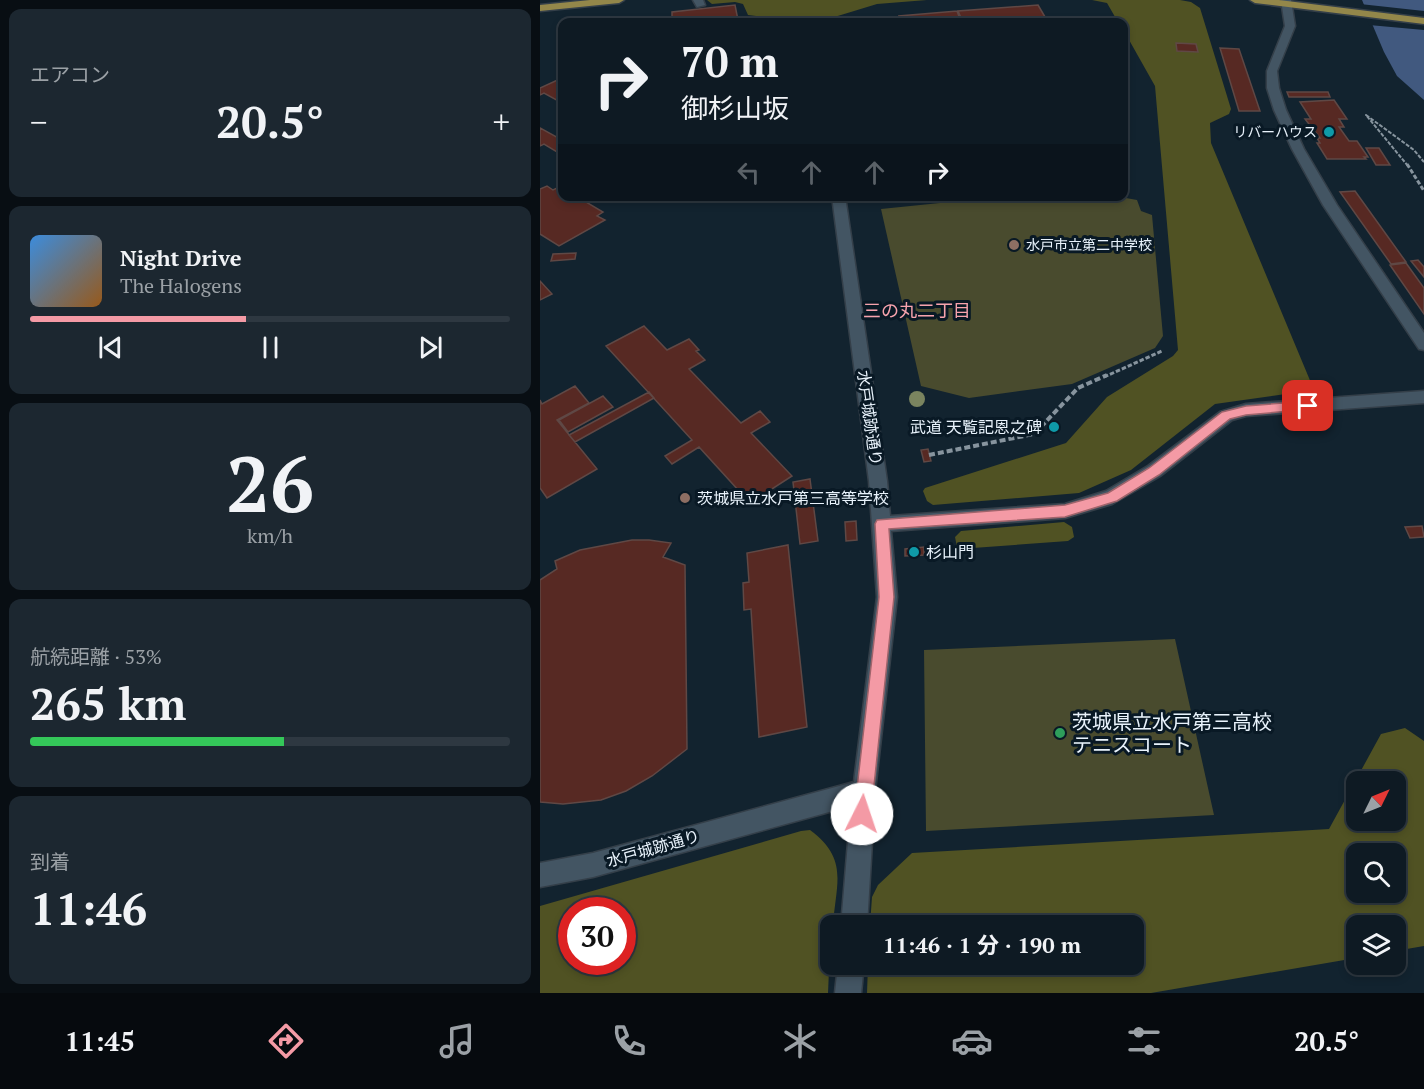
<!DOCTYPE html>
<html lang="ja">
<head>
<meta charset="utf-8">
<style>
  :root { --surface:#0e1a23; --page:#1c2730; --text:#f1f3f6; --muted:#9ba1a6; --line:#2e3841; --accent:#f49aa5 }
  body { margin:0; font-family:"PT Serif","Noto Sans JP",serif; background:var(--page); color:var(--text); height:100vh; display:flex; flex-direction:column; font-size:22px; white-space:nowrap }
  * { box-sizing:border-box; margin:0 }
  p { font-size:20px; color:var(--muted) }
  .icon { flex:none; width:33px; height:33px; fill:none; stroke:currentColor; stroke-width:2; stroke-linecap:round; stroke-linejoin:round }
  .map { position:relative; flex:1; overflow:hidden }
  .drawer { display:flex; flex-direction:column; gap:9px; padding:9px; background:#080e13; width:540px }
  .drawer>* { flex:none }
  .banner { position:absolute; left:18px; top:18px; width:570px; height:183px; border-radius:12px; box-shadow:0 3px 9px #0003,0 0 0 2px var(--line); background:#0e1a23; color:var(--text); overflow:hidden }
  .needle { width:39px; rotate:47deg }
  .buttons { position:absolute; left:806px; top:771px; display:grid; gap:12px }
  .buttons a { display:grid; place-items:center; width:60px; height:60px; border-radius:12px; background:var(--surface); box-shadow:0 3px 9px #0003,0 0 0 2px var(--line); font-size:30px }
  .speed { position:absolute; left:18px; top:897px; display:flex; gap:12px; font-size:30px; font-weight:700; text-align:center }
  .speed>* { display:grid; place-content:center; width:78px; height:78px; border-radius:50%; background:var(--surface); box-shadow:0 3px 9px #0003,0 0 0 2px var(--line); line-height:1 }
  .speed .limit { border:9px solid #d22; background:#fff; color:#111 }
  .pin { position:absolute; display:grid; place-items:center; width:51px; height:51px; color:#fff; margin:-26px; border-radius:12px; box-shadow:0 3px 9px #0006 }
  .me { position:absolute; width:66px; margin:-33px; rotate:4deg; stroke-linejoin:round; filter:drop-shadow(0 0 4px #0008) }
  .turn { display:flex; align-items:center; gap:21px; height:126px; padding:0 24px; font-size:27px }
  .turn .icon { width:78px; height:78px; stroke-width:2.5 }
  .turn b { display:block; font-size:42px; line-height:51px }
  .lanes { display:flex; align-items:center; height:57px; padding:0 24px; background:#0003; justify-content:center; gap:30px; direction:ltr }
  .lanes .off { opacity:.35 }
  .big { font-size:45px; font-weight:700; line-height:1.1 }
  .drawer .tile { flex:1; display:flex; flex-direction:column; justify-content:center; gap:9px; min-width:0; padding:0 21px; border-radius:12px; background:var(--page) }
  .drawer .dial { align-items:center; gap:0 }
  .dial b { font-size:78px; line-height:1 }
  .song { display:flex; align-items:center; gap:18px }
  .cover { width:72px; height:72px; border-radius:9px; background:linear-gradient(135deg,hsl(210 70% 55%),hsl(30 70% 35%)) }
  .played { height:6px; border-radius:3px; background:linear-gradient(90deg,var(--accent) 45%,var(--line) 45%) }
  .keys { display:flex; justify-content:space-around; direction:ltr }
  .heat { display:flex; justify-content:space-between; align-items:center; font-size:33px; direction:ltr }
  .charge { height:9px; border-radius:4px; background:linear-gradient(90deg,#34c759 53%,var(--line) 0) }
  .trip { position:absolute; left:280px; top:915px; width:324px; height:60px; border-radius:12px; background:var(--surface); box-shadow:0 3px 9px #0003,0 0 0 2px var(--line); font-weight:700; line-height:60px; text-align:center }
  .tabs { display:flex; height:96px; justify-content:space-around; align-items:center; background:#060a0e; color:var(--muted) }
  .tabs .icon { width:42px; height:42px }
  .tabs .active { color:var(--accent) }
  .tabs b { font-size:27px; color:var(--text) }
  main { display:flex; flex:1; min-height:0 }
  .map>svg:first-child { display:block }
  .green { fill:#494b2e }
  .forest { fill:#505223; fill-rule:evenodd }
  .water { fill:#41597f }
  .pier { fill:#12232f }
  .building { fill:#572923; stroke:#5f4845; stroke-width:1.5 }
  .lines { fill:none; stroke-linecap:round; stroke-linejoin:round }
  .minor-casing { stroke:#343f49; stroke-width:3 }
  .major-casing { stroke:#343f49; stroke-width:3 }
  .path-far2 { stroke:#87949e; stroke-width:2; stroke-dasharray:4 1.5; stroke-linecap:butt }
  .path-far1 { stroke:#87949e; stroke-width:3; stroke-dasharray:4.5 2; stroke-linecap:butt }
  .path { stroke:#87949e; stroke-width:4; stroke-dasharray:6 3; stroke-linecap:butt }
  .minor { fill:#435563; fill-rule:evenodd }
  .major { fill:#93874a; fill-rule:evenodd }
  .tree { fill:#7a845f }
  .route { fill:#f49aa5; stroke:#9f646b; stroke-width:1.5 }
  .culture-dot { fill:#0f9aa8; stroke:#091925; stroke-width:2 }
  .education-dot { fill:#8d6e63; stroke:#091925; stroke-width:2 }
  .leisure-dot { fill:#2e9e5b; stroke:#091925; stroke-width:2 }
  .labels { text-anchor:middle; stroke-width:6; stroke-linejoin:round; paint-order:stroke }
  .far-poi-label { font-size:14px; fill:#e9f3fc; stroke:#091925; text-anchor:end }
  .street-label { font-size:16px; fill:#e9f3fc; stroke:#091925 }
  .poi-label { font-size:16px; fill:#e9f3fc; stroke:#091925; text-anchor:start }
  .neighbourhood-label { font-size:18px; fill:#f7a3ad; stroke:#091925 }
  .near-poi-label { font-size:20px; fill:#e9f3fc; stroke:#091925; text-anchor:start }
</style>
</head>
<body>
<main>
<section class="drawer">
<div class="tile"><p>エアコン</p>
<div class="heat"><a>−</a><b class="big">20.5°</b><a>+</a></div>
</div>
<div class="tile">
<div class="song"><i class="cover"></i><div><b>Night Drive</b><p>The Halogens</p></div></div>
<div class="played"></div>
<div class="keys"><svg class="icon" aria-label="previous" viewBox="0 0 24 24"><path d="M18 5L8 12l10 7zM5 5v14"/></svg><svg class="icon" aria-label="pause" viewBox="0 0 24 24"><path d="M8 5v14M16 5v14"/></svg><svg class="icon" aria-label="next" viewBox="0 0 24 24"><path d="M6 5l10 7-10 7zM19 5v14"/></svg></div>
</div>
<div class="tile dial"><b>26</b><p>km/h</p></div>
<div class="tile"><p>航続距離 · 53%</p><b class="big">265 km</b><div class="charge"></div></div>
<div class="tile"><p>到着</p><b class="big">11:46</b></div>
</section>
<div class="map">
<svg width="884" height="993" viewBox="0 0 884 993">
  <rect width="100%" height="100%" fill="#12232f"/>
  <!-- green -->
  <path class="green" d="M444 197 575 196 597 200 601 211 612 215 623 336 615 348 532 384 429 398 381 386 341 209 439 199Z
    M635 639 674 815 386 831 384 650Z"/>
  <!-- forest -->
  <path class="forest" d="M167 0H387L337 4 278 22H241V19L208 15 203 4 195 2 172 4Z
    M552 0H640L651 2 660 8 691 109 689 114 670 123 671 143 774 390 675 404 591 470 539 493 393 505 387 501 383 491 385 488 526 443 567 397 633 356 638 350 615 86 584 31V22H578L567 3Z
    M524 522 532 527 534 537 528 541 419 549 417 547 415 537 421 531Z
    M865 728 884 741V946L855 951V926H816V958L611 993H327L328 965 594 964V926L330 925 332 897 338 885 372 853 789 829 841 734ZM816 782H855V820H816ZM816 854H855V892H816Z
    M270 830C309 859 296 883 293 925L291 926 288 993H0V906L261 831ZM82 910V962H32V910Z"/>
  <!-- water -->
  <path class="water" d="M822 0H884V100L857 76 844 52Z"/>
  <!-- pier -->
  <path class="pier" d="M820 4 884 11V30L829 25Z"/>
  <!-- building -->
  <path class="building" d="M195 5 198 20 132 22V12Z
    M498 5 508 22H423L418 11Z
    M417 11 421 22H361L359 16Z
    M636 43 656 44 658 52 637 51Z
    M680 48 699 49 720 111H699Z
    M22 78V103L4 93 0 95V88Z
    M747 92H788L790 97H749Z
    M794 100 807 119H799L804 127H799L809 141H817L828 157H824L826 159H787L777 143H780L777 138H780L765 119H771L760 102Z
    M0 128 20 139 22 138V155L4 144 0 146Z
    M826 148H839L850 165H836Z
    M7 186 13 190 19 187 22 189V196H36L63 212 57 216 65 220 19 246 0 234V189Z
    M815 191 866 262 851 264 800 192Z
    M36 253 35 259 11 261 13 254Z
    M878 260 884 267V277L871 261Z
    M866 263 884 288V314L850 265Z
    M0 281 12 294 0 300Z
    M104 326 127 350 149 339 159 350 156 351 165 360 149 369 201 423 220 411 230 422 211 433 252 476 210 503 159 447 132 464 125 456 152 440 66 346Z
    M35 386 49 403 17 420 57 469 7 498 0 488V400L2 404Z
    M109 392 114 398 35 442 29 435Z
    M63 396 73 407 28 432 19 420Z
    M388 449 391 461 384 462 381 450Z
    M270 479 278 541 260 544 253 482Z
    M316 521 317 540 306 541 305 522Z
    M882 526 884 537 870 538 865 527Z
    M92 540H109L131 543 123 557 145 565 147 749 112 776 86 791 61 800 23 804 0 802V580L17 569 15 561 40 550Z
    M248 545 267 727 219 737 211 609 204 610 203 583 209 582 207 553Z
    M384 547V555L365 556V549Z"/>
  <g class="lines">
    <!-- minor casing -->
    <g class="minor-casing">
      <path id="minor" d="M153 0H163L165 5 157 7Z
        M741 0H751L755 26 737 71 739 88 746 110 764 149 797 205 884 333V350L879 349 783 205 752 149 734 110 727 88V71L745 26Z
        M292 196H305L347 481 350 516 525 504 566 491 608 466 680 412 706 404 884 391V403L706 416 692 420 620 476 572 504 525 518 351 531 357 597 335 791 327 926H301L311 806 53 877 0 887V863L53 853 314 782 337 597 329 481Z
        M298 964H324L321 993H295Z"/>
    </g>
    <!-- major casing -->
    <g class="major-casing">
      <path id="major" d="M50 0H84L79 3 0 11V5Z
        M710 0H739L884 18V24L715 3Z"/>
    </g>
    <!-- path-far2 -->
    <path class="path-far2" d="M868 166 826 115 874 150 884 162"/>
    <!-- path-far1 -->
    <path class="path-far1" d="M867 164 884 191
      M564 377 622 351"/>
    <!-- path -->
    <path class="path" d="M389 455 494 434 538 388 567 375"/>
    <!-- minor -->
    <use href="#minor" class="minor"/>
    <!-- major -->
    <use href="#major" class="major"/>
  </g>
  <!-- trees -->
  <circle class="tree" cx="377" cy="399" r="8"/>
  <!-- route -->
  <path class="route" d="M768 401 772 403 774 406 772 409 706 415 690 419 619 475 577 501 525 517 349 529 354 597 331 814 329 821 322 823 316 821 314 814 339 597 335 524 337 520 525 505 568 493 609 468 682 412 706 406Z"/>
  <!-- markers -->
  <g class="culture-dot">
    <circle cx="789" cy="132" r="6"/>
    <circle cx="514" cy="427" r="6"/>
    <circle cx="374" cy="552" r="6"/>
  </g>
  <g class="education-dot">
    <circle cx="474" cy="245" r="6"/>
    <circle cx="145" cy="498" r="6"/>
  </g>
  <circle class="leisure-dot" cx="520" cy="733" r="6"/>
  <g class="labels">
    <!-- far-poi labels -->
    <g class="far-poi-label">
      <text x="777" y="137">リバーハウス</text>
      <text x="486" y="250" text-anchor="start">水戸市立第二中学校</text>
    </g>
    <!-- street labels -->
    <g class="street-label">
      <text transform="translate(330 418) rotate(82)" y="6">水戸城跡通り</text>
      <text transform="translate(113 848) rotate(-16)" y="6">水戸城跡通り</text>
    </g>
    <!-- poi labels -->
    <g class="poi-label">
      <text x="502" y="433" text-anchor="end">武道 天覧記恩之碑</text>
      <text x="157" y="504">茨城県立水戸第三高等学校</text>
      <text x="386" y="558">杉山門</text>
    </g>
    <!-- neighbourhood labels -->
    <g class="neighbourhood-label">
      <text x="377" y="317">三の丸二丁目</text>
    </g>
    <!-- near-poi labels -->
    <g class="near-poi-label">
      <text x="532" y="729">茨城県立水戸第三高校<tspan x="532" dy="23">テニスコート</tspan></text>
    </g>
  </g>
</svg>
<div class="buttons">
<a><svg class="needle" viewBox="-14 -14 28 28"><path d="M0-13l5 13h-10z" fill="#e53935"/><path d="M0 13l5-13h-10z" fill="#9ba1a6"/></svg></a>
<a><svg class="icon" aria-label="search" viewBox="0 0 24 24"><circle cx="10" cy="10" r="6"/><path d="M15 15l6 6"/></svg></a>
<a><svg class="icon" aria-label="layers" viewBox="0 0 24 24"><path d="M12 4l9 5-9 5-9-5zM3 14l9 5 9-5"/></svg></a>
</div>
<div class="speed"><div class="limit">30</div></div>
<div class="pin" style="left:768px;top:406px;background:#d93025"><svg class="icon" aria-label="arrive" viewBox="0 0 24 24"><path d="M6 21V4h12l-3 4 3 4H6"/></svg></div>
<svg class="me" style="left:322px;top:814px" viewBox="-20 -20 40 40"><circle r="19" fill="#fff"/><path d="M0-13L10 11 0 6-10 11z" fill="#f49aa5"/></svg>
<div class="trip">11:46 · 1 分 · 190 m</div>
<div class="banner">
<div class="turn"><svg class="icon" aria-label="right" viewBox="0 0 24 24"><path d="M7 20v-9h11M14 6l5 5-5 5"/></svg><div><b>70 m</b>御杉山坂</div></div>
<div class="lanes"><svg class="icon off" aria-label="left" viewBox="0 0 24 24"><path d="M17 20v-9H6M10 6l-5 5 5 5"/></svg><svg class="icon off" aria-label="ahead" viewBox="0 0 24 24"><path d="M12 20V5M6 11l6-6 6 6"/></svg><svg class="icon off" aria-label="ahead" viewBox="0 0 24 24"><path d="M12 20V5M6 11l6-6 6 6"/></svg><svg class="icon" aria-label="right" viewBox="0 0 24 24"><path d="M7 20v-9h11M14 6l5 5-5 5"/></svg></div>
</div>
</div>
</main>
<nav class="tabs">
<b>11:45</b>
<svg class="icon active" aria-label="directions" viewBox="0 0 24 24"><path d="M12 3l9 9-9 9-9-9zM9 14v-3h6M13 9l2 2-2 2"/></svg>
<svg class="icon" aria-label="music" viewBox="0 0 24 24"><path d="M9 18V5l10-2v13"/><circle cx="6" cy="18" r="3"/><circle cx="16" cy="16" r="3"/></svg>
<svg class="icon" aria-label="phone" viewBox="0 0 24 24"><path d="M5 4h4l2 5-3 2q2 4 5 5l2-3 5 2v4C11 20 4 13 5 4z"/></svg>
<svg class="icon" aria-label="climate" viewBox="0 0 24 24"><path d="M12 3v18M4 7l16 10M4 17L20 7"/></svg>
<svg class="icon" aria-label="car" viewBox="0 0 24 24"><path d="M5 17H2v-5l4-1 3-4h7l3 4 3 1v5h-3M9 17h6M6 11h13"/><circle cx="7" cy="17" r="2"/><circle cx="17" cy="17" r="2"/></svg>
<svg class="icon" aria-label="filters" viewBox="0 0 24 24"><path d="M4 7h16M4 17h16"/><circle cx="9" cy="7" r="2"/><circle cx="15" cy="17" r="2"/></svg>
<b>20.5°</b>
</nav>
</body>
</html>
